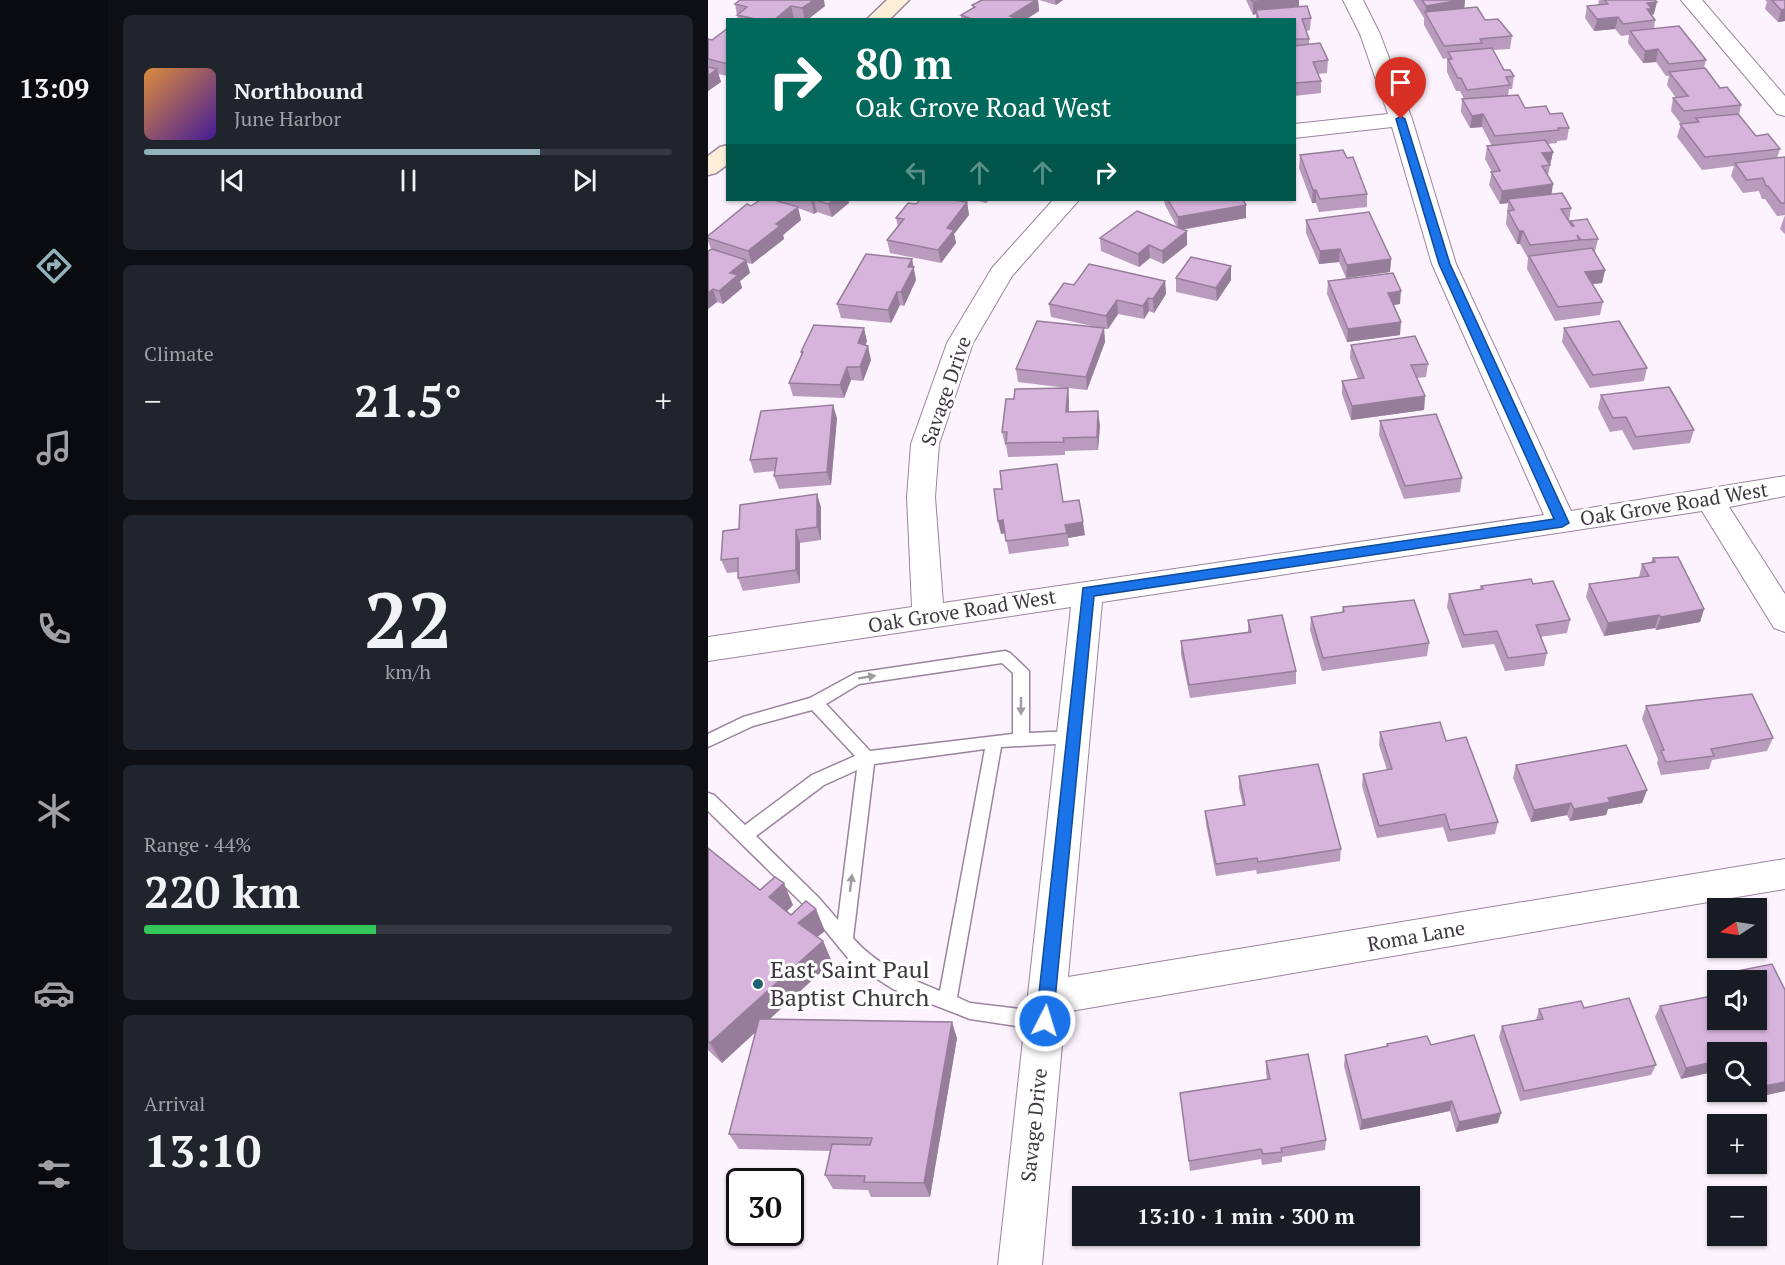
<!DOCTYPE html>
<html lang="en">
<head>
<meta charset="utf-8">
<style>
  :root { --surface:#171b24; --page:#20242c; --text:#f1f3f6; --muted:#9ea1a6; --line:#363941; --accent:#91b2bb }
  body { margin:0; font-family:"PT Serif",serif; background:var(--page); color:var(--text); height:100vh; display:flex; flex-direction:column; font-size:22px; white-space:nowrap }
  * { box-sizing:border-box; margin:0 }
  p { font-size:20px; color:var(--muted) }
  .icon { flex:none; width:33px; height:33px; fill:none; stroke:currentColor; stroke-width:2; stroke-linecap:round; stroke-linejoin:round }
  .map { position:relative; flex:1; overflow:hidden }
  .drawer { display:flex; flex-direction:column; gap:15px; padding:15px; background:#0d0f14; width:600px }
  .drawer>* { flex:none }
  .hud { position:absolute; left:18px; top:18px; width:570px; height:183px; border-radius:0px; box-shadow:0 2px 4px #0004; background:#00695c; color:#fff; overflow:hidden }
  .needle { width:39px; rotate:258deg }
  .buttons { position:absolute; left:999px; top:898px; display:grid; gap:12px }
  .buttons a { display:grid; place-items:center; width:60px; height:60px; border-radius:0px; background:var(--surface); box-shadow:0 2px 4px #0004; font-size:30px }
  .speed { position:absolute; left:18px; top:1168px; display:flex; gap:12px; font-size:30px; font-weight:700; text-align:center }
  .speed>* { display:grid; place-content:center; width:78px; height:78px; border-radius:50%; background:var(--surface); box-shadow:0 2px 4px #0004; line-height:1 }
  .speed .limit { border:3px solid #111; border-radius:9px; background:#fff; color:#111 }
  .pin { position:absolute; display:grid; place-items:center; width:51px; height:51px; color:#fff; margin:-62px -26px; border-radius:50% 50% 50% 0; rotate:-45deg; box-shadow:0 0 6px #0007 }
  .pin .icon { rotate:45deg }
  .me { position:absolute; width:66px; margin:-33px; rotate:5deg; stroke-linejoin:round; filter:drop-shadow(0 0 4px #0008) }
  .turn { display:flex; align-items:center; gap:21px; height:126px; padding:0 30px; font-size:27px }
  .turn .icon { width:78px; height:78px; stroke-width:2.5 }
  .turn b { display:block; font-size:42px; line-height:51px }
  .lanes { display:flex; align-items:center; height:57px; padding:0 30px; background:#0003; justify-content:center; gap:30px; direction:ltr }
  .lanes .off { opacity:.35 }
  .big { font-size:45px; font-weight:600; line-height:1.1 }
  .drawer .tile { flex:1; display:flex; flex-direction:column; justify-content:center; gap:9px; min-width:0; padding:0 21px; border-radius:9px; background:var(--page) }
  .drawer .dial { align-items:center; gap:0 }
  .dial b { font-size:78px; line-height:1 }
  .song { display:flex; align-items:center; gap:18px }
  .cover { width:72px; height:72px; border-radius:9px; background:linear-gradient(135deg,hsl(30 70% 55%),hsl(260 70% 35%)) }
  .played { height:6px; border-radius:3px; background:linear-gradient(90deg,var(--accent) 75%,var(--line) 75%) }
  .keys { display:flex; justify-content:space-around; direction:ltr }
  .heat { display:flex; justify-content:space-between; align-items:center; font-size:33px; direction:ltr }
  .charge { height:9px; border-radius:4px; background:linear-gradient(90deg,#34c759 44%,var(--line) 0) }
  .trip { position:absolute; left:364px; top:1186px; width:348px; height:60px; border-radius:0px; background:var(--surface); box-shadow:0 2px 4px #0004; font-weight:600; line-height:60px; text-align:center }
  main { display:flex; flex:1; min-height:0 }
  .dock { display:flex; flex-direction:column; width:108px; justify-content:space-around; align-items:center; background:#090b0e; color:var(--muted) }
  .dock .icon { width:42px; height:42px }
  .dock .selected { color:var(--accent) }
  .dock b { font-size:27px; color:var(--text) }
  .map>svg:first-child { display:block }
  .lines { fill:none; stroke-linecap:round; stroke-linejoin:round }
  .lane-casing { stroke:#9a849d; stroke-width:3 }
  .street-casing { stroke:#9a849d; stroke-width:2 }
  .secondary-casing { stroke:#9a849d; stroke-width:3 }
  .lane { fill:#fff; fill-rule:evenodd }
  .street { fill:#fff; fill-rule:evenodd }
  .secondary { fill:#ffeed7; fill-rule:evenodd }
  .wall { fill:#b99bbd }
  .shaded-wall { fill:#967e9a }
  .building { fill:#d7b4dc; stroke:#967e9a; stroke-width:1.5 }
  .oneway { fill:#a09ba0 }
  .route { fill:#1a73e8; stroke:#114b97; stroke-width:1.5 }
  .poi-dot { fill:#1b6272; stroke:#fff; stroke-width:2 }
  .labels { text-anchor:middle; stroke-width:6; stroke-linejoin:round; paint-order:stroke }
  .street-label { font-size:20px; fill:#403742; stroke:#fff }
  .near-poi-label { font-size:24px; fill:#403742; stroke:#fff; text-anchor:start }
</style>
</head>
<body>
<main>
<nav class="dock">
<b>13:09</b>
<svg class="icon selected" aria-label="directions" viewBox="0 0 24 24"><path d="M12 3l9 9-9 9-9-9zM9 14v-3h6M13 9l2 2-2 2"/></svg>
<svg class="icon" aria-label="music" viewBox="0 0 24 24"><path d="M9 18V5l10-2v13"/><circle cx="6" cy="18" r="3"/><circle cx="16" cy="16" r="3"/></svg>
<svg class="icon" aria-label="phone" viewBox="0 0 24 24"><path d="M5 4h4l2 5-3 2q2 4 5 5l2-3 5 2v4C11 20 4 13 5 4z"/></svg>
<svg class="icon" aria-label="climate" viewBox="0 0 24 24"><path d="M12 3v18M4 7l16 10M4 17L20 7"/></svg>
<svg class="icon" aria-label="car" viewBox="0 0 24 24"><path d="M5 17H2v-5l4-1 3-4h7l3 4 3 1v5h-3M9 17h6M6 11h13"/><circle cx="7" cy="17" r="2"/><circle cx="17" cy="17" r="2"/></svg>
<svg class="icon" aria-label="filters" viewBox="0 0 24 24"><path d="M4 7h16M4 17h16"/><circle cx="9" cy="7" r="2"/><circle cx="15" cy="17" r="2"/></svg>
</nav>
<section class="drawer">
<div class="tile">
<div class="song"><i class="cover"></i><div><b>Northbound</b><p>June Harbor</p></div></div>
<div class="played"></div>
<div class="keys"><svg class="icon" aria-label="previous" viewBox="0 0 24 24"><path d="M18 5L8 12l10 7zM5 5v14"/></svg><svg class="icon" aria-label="pause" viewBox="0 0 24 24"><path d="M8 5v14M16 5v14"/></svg><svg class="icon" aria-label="next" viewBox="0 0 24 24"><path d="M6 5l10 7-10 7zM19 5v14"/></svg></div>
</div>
<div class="tile"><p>Climate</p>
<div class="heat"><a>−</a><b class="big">21.5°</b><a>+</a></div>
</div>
<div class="tile dial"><b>22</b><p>km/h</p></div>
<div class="tile"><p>Range · 44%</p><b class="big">220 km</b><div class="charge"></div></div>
<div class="tile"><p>Arrival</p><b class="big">13:10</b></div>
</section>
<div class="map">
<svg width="1077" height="1265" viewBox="0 0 1077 1265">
  <rect width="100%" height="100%" fill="#fdf3fe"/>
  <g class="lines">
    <!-- lane casing -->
    <g class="lane-casing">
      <path id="lane" d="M297 651 302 653 321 671V733L365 731 371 732 373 737 371 742 365 743 293 747 249 997 262 1003 336 1012 343 1015 345 1021 343 1027 336 1030 262 1019 185 989 144 963 98 907 0 811V793L6 795 37 825 104 775 147 756 104 710 45 726 0 747V734L35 717 102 698 148 673ZM294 663 305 673V734L162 751 118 704 151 684ZM277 749 232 991C200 978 168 965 145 938L166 764ZM149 770 130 920 110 897 48 836 116 785Z"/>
    </g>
    <!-- street casing -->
    <g class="street-casing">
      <path id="street" d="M635 0H655L672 34 704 119 748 264 863 511 1077 476V496L1021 507 1077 594V632L1066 628 994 511 394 602 360 977 1077 859V889L357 1012 334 1265H290L363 607 0 661V637L204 607 199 497 203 444 239 343 284 268 345 200H371L304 276 265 343 231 444 227 497 235 603 836 515 724 264 684 127 586 138V124L680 114 652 34Z
        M973 0H994L1077 96V116L1069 114Z"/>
    </g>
    <!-- secondary casing -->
    <g class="secondary-casing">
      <path id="secondary" d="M179 0H201L181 20H158Z
        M20 145V164L8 173 0 175V156L12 147Z"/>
    </g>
    <!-- lane -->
    <use href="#lane" class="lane"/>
    <!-- street -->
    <use href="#street" class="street"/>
    <!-- secondary -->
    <use href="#secondary" class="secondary"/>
  </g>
  <!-- wall -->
  <path class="wall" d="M274 0H330L331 11 317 20H253V15L265 8 264 5Z
    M331 0H355L348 5Z
    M538 0H591V7L603 18 602 30 598 31 601 39V45L620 60 619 73 610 74 613 81V93L586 96V20H548V14L545 15Z
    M705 0H757L756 9 804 36 802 49 785 50 796 70 806 76 804 89H801L800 96 817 108 842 114 861 128 859 140 849 141V143L840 144 845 152 840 175 845 184 843 194 863 208 861 221 862 223V221L890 239 887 252H886L897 270 894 283 884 284 895 302 892 315 847 321 819 269 820 258 812 244H809L798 224 800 203 792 204 781 185 784 172 777 159 779 146H784L774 127 762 128 753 112 754 99H756L752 91H748L739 72V58L735 59 716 25V18Z
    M891 0H896L946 14 943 15 947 20 946 29 998 60 996 68 1012 88 1033 105 1031 115 1048 136 1072 149 1069 158 1077 157V215L1069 216 1057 199H1054L1051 191 1035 193 1023 176 1026 166 994 170 969 137 973 124 963 111 965 98H968L959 85 961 76H958L948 62 935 63 920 43 921 35 913 36 907 29 886 31 877 18 879 6 890 5Z
    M1057 0H1077V21L1070 22 1057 9 1059 2Z
    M27 4 117 6 99 20 86 18 84 20H30Z
    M20 28V76L10 74 13 82 0 91V39L4 40Z
    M592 155 639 158 659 194V207L611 212 608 203H604L591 168Z
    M52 200H140L141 203 124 217 109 212 106 214 90 208 93 220 75 235 76 239 44 264 39 263 42 273 32 281 34 288 15 304 9 302 0 309V251L3 249 0 241V236Z
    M266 200H282L278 203Z
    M456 200H535L538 218 474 230 479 245 455 264 442 258 431 267 393 251 392 238 469 227 457 205Z
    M259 202 261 215 246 234 248 243 233 263 182 253 179 240 190 227 188 218 208 204Z
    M1077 215V234L1072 229Z
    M598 220 683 259 682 272 638 278 631 262 611 264 598 233Z
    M204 259 208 280 196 306 192 305 183 323 133 318 129 304Z
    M523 266V280L509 301 468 292V278Z
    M457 281 458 294 446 313 441 311 436 319 410 314 400 329H396L397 342 379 390 360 388 361 401V412L392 425 390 450 357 451V455L300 457 298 445H297L294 432 306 399 359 388 310 382 308 369 393 328 343 317 341 304 366 285Z
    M620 281 692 304 685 305 692 335 639 342 619 294Z
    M856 328 939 368 936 381 882 388 854 342Z
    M159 341 157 346 163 360 155 381 143 380 136 398 85 396 81 383 93 355V352Z
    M643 345 720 364 718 377 709 378 717 396 716 410 643 420 634 394V381L650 379 642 358Z
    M893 395 986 430 982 443 925 450 914 430 902 432 890 408Z
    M129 418 123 485 71 489 66 476 67 471 46 473 42 460Z
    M672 421 754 478 752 492 696 499 671 435Z
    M355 502 377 535 360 538 361 546 301 554 297 533 293 534Z
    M113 507V540L92 543V583L35 591 30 578V572L19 573 13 560 31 529Z
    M945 558 996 609 992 622 948 630 947 628 896 636 878 597 881 584 931 577 934 564 943 562Z
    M825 584 862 620 859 633 832 637 839 653 836 666 797 671 786 644 754 648 739 607 741 594 772 590 773 586Z
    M635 607 721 643 719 656 614 671 602 630 603 617 634 612Z
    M540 620 588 671V684L482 698 473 654V641L540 632Z
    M938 706 1065 738 1059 751 1004 760 1001 769 953 775 949 763 950 759 934 719Z
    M672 732 738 741 790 822 787 834 740 842 735 827 669 838 654 786 655 774 679 770 671 745Z
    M808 765 939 790 934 803 900 809 898 815 862 821 859 815 823 822 805 778Z
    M531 776 633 849 632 861 549 874 548 870 508 876 498 824 497 811 535 806 531 788Z
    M0 848 52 890 85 905 79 911 83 915 117 931 109 937 115 941 124 962 61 1019 249 1038 222 1197H163L160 1190 125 1189 117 1175 122 1151 31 1149 21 1134 48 1031 14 1063 0 1050Z
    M1024 972 1077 990V1091L1045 1098 1042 1092H1048V1053H1010L973 1079 947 1017 952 1006 1010 1020 1048 981H1020Z
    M876 1008 948 1065 943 1075 812 1101 791 1037 794 1026 828 1020 831 1009Z
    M679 1044 723 1045 790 1123 748 1132 742 1111 652 1130 636 1066 637 1055 679 1047Z
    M558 1061 618 1140 617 1150 574 1157V1162L554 1165 553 1159 482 1171 472 1093 559 1080 558 1072Z"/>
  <!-- shaded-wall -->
  <path class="shaded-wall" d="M106 0H116L117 6 99 20H97L94 8Z
    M328 0H330L331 11 317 20H302V16Z
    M347 0H355L348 5Z
    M569 0H591V10H548V14L545 15V2Z
    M753 0H757L756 11 717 13 718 6Z
    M949 2 946 14 943 15 936 21 939 3Z
    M83 6 86 18 84 20H66Z
    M1077 9V21L1070 22 1073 10Z
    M910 17 907 29 886 31 889 19Z
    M950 49 948 62 935 63 937 51Z
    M9 69 13 82 0 91V76Z
    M775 114 774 127 762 128 764 116Z
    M845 152 842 165 832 166 834 153Z
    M845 184 843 197 800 199V203L792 204 794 191Z
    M605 190H608V203H604Z
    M105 200H106L109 212 106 214 103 201Z
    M126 200H140L141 203 124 217 120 204Z
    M259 202 261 215 246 234 248 243 233 263 230 250 239 228Z
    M538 205V218L470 230V217Z
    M90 207 93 220 75 235 76 239 44 264 40 251 68 224Z
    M479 231V245L455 264 454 251Z
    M811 231H815L812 244H809Z
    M441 245 442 258 431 267 430 254Z
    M632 249 631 262 611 264 612 251Z
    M204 259 208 280 196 306 193 292 200 267Z
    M683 259 682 272 638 278 639 265Z
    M38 260 42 273 32 281 34 288 15 304 11 291 22 273Z
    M523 266V280L509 301 508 288Z
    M897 270 894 283 875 285 877 272Z
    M457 281 458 294 446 313 445 299Z
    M5 289 9 302 0 309V293Z
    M693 291 692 304 679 306 680 293Z
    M189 292 192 305 183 323 180 310Z
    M440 298 441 311 436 319 435 306Z
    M409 300 410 314 400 329 398 316Z
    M693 322 692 335 639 342 640 329Z
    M156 328 159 341 153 357 150 343Z
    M396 328 397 342 379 390 378 377Z
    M160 346 163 360 155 381 152 367Z
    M139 367 143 380 136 398 132 385Z
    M360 388 361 401 360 425 358 412Z
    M717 396 716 410 643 420 644 406Z
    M125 405 129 418 123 485 119 472Z
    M390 411 392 425 390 450 389 437Z
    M109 494 113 507V540L109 527Z
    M295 520 298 533 293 534 290 521Z
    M375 522 377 535 360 538 357 525Z
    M88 530 92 543V583L88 570Z
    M996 609 992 622 948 630 953 617Z
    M951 615 947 628 896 636 900 623Z
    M939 790 934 803 900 809 898 815 862 821 866 809 900 798Z
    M863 803 859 815 823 822 826 810Z
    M76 883 85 905 71 919 61 897Z
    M108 909 117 931 100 944 90 923Z
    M115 941 124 962 14 1063 2 1043Z
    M244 1022 249 1038 222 1197 216 1183Z
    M1010 1061V1071L973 1079 978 1068Z
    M1077 1082V1091L1045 1098 1051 1087Z
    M744 1101 742 1111 652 1130 654 1120Z
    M793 1113 790 1123 748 1132 751 1122Z"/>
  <!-- building -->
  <path class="building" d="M32 0H106L94 8 83 6 66 20H52L29 15 39 7 27 4Z
    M274 0H328L302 16 312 20H266L253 15 267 7 264 5Z
    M543 0H569L545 2Z
    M714 0H753L718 6Z
    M896 0H947L949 2 939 3 944 9H939L947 20 915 24 910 17 889 19 879 6 900 4Z
    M1064 0H1077V9L1073 10Z
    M599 6 603 18 594 19 601 39H586V20H551L548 10Z
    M769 7 777 20 790 19 804 36 772 39 774 43 736 46 717 12Z
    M971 26 998 60 961 64 950 49 937 51 922 31Z
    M20 28V64L0 59V39L4 40Z
    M612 43 620 60 605 62 613 81 586 83V46Z
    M784 48 796 70H802L806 76 798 77 802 85 759 90 753 78H750L740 59H744L740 52Z
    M0 67 9 69 0 76Z
    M997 68 1012 88 1019 87 1033 105 976 111 965 98 980 96 961 72Z
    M810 95 817 108 838 106 842 114 854 113 861 128H850L851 130 787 136 775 114 764 116 754 99Z
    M1030 114 1048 136 1060 134 1072 149 997 157 972 124 991 122 988 118Z
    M837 140 845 152 834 153 842 165 834 166 845 184 794 191 783 172 792 171 779 146Z
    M635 150 639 158 645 157 659 194 612 199 608 190H605L592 155Z
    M1077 157V203H1073L1060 186H1058L1055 178 1039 180 1027 163Z
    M854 193 863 208 853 209 864 226H866L862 221 879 219 890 239 873 240 869 235 871 240 822 245 815 231H811L800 211 806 210 800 199Z
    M52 200H66L90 207 68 224 72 226 40 251 0 238V236L39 204 43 206Z
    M108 200H126L120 204Z
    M212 200H245L259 202 239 228 246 230 230 250 179 240 196 219 188 218 200 203 208 204Z
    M460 200H535L538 205 470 217Z
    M429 211 479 231 454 251 441 245 430 254 392 238Z
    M661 212 683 259 639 265 632 249 612 251 598 220Z
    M884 248 897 270 877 272 895 302 850 307 821 256Z
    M4 249 38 260 22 273 30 275 11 291 5 289 0 293V251Z
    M158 254 204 259 200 267H206L193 292H189L180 310 129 304Z
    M483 257 523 266 508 288 468 278Z
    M381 264 457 281 445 299 440 298 435 306 409 300 398 316 341 304 356 283 366 285Z
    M685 273 693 291 680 293 693 322 640 329 620 281Z
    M329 321 396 328 378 377 308 369Z
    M911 321 939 368 885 375 856 328Z
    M106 325 156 328 150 343 160 346 152 367H139L132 385 81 383 95 352H93Z
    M707 336 720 364 703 365 717 396 644 406 634 381 656 378 643 345Z
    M961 387 986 430 928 437 918 417 905 418 893 395Z
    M360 388 358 412 390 411 389 437 355 438 356 442 298 443 299 432H294L298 399H306L307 389Z
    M125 405 119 472 66 476 69 458 42 460 53 411Z
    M728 414 754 478 697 486 672 421Z
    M349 464 355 502 371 500 375 522 357 525 359 533 298 541 295 520 290 521 286 489H294L292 471Z
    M109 494V527L88 530V570L30 578V558L13 560 15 531 31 529 32 505Z
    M970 557 996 609 953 617 951 615 900 623 881 584 941 576 934 564 947 562 945 558Z
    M823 579 825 584 845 581 862 620 828 625 839 653 800 658 789 631 756 635 741 594 775 589 773 586Z
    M706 600 721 643 615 658 603 617 636 612 635 607Z
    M574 615 588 671 481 685 473 641 543 632 540 620Z
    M1044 694 1065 738 1003 749 1006 756 958 762 953 751 956 750 938 706Z
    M732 722 738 741 758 737 790 822 742 830 737 814 671 826 655 774 684 769 672 732Z
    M918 745 939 790 900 798 902 802 866 809 863 803 826 810 808 765Z
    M610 764 633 849 550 862 549 858 508 864 497 811 537 805 531 776Z
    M0 848 52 890 67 877 76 883 61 897 83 915 98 901 108 909 90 923 115 941 2 1043 0 1042Z
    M1064 964 1077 990V1082L1051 1087 1048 1082V1053H1010V1061L978 1068 952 1006 1010 995V1020H1048V981H1028L1024 972Z
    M921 998 948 1065 816 1091 794 1026 835 1019 831 1009 873 1001 876 1008Z
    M51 1019 244 1022 216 1183 156 1182 157 1176 117 1175 124 1144 162 1145 164 1138 21 1134Z
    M766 1035 793 1113 751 1122 744 1101 654 1120 637 1055 680 1046 679 1044 719 1036 723 1045Z
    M600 1054 618 1140 573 1148 574 1152 555 1154 553 1149 481 1161 472 1093 562 1079 558 1061Z"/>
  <!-- one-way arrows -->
  <defs><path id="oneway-solid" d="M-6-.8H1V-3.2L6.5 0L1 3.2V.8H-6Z" transform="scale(1.5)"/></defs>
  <g class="oneway">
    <use href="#oneway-solid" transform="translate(159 677) rotate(-9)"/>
    <use href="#oneway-solid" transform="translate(313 706) rotate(90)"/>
    <use href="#oneway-solid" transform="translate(143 883) rotate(-83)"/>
  </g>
  <!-- route -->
  <path class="route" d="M693 116 697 119 742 264 861 523 854 527 386 596 345 1021 343 1027 337 1029 331 1027 328 1021 375 588 846 519 731 264 688 119Z"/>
  <!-- markers -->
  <circle class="poi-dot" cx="50" cy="984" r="6"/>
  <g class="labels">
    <!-- street labels -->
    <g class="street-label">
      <text transform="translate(238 391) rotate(-71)" y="7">Savage Drive</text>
      <text transform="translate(966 504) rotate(-9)" y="7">Oak Grove Road West</text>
      <text transform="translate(254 611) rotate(-9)" y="7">Oak Grove Road West</text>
      <text transform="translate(708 936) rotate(-10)" y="7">Roma Lane</text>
      <text transform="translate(326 1125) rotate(-84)" y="7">Savage Drive</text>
    </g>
    <!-- near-poi labels -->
    <g class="near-poi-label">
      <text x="62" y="978">East Saint Paul<tspan x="62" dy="28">Baptist Church</tspan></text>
    </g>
  </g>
</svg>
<div class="buttons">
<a><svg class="needle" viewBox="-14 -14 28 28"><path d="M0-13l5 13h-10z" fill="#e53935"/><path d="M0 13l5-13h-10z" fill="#9ea1a6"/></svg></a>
<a><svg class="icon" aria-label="sound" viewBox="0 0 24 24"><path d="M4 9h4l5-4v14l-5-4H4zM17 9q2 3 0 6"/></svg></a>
<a><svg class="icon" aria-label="search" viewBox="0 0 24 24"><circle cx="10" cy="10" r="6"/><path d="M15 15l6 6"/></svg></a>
<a>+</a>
<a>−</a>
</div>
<div class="speed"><div class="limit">30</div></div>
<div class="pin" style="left:693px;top:119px;background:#d93025"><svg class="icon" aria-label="arrive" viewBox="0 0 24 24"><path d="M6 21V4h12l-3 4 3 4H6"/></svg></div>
<svg class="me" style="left:337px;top:1021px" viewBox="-20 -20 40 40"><circle r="17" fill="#1a73e8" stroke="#fff" stroke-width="3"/><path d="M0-11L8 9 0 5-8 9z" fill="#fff"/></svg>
<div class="trip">13:10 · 1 min · 300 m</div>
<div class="hud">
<div class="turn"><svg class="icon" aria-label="right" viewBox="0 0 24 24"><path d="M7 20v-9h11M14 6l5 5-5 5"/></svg><div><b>80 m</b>Oak Grove Road West</div></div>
<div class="lanes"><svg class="icon off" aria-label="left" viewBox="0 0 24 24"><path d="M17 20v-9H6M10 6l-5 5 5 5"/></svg><svg class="icon off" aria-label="ahead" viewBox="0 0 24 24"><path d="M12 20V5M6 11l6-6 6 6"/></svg><svg class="icon off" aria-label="ahead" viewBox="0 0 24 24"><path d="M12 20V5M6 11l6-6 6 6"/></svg><svg class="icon" aria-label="right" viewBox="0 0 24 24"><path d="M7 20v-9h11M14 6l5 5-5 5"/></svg></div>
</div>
</div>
</main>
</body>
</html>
